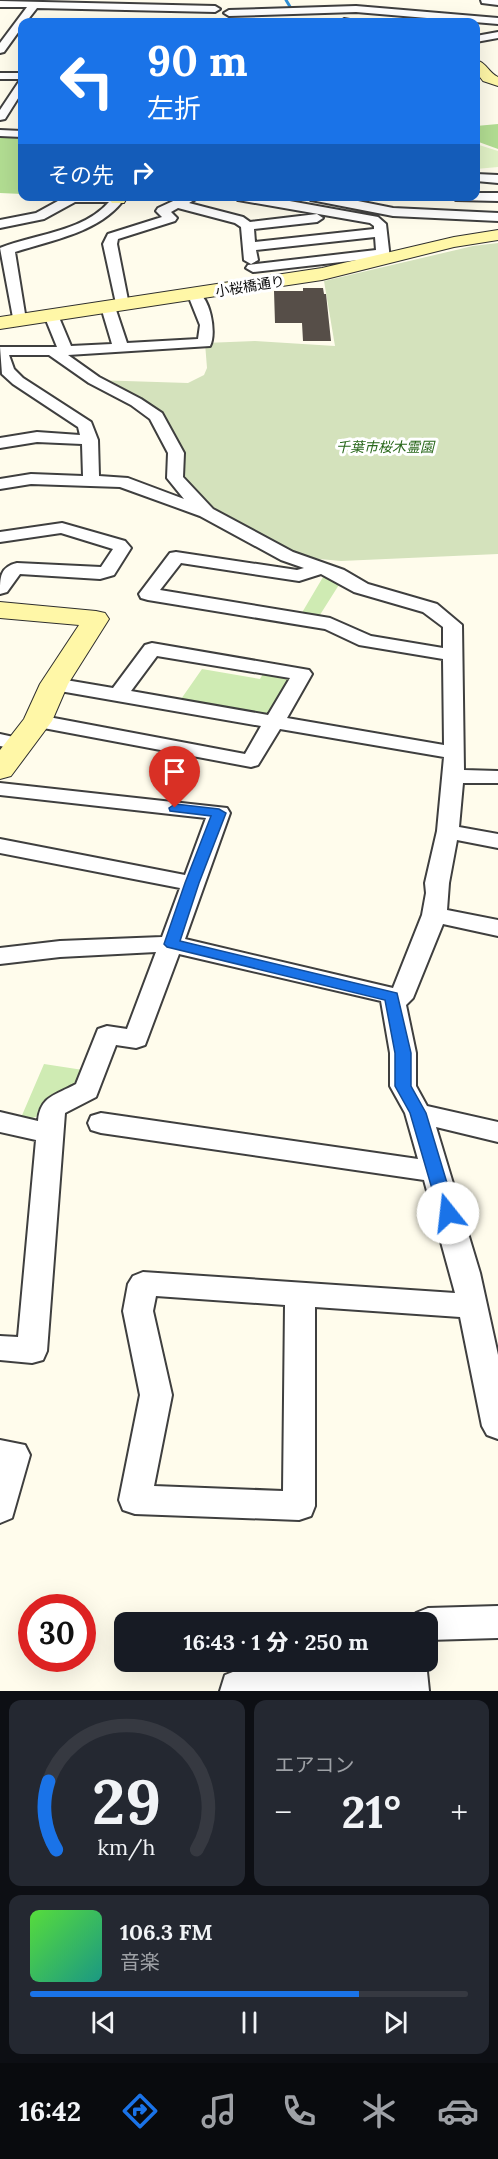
<!DOCTYPE html>
<html lang="ja">
<head>
<meta charset="utf-8">
<style>
  :root { --surface:#171b24; --page:#242831; --text:#f1f3f6; --muted:#9ea1a6; --line:#363941; --accent:#1a73e8 }
  body { margin:0; font-family:Lora,"Noto Sans JP",serif; background:var(--page); color:var(--text); height:100vh; display:flex; flex-direction:column; font-size:22px; white-space:nowrap }
  * { box-sizing:border-box; margin:0 }
  p { font-size:20px; color:var(--muted) }
  .icon { flex:none; width:33px; height:33px; fill:none; stroke:currentColor; stroke-width:2; stroke-linecap:round; stroke-linejoin:round }
  .map { position:relative; height:1691px; overflow:hidden }
  .side { display:flex; flex-direction:column; gap:9px; padding:9px; background:#0d0f14; flex:1 }
  .side>* { flex:none }
  .banner { position:absolute; left:18px; top:18px; width:462px; height:183px; border-radius:12px; box-shadow:0 6px 24px #0002; background:#1a73e8; color:#fff; overflow:hidden }
  .speed { position:absolute; left:18px; top:1594px; display:flex; gap:12px; font-size:30px; font-weight:700; text-align:center }
  .speed>* { display:grid; place-content:center; width:78px; height:78px; border-radius:50%; background:var(--surface); box-shadow:0 6px 24px #0002; line-height:1 }
  .speed .limit { border:9px solid #d22; background:#fff; color:#111 }
  .pin { position:absolute; display:grid; place-items:center; width:51px; height:51px; color:#fff; margin:-62px -26px; border-radius:50% 50% 50% 0; rotate:-45deg; box-shadow:0 0 6px #0007 }
  .pin .icon { rotate:45deg }
  .me { position:absolute; width:66px; margin:-33px; rotate:344deg; stroke-linejoin:round; filter:drop-shadow(0 0 4px #0008) }
  .turn { display:flex; align-items:center; gap:21px; height:126px; padding:0 30px; font-size:27px }
  .turn .icon { width:78px; height:78px; stroke-width:2.5 }
  .turn b { display:block; font-size:42px; line-height:51px }
  .then { display:flex; align-items:center; height:57px; padding:0 30px; background:#0003; gap:12px; font-size:22px }
  .big { font-size:45px; font-weight:800; line-height:1.1 }
  .side .card { flex:1; display:flex; flex-direction:column; justify-content:center; gap:9px; min-width:0; padding:0 21px; border-radius:12px; background:var(--page) }
  .side .dial { align-items:center; gap:0 }
  .dial svg { height:156px; overflow:visible; fill:none; stroke:var(--line); stroke-width:7; stroke-linecap:round; text-anchor:middle }
  .dial text { fill:var(--text); stroke:none }
  .song { display:flex; align-items:center; gap:18px }
  .cover { width:72px; height:72px; border-radius:9px; background:linear-gradient(135deg,hsl(110 70% 55%),hsl(170 70% 35%)) }
  .played { height:6px; border-radius:3px; background:linear-gradient(90deg,var(--accent) 75%,var(--line) 75%) }
  .keys { display:flex; justify-content:space-around; direction:ltr }
  .heat { display:flex; justify-content:space-between; align-items:center; font-size:33px; direction:ltr }
  .side .tiles { flex:1; display:grid; gap:9px; grid-template-columns:1fr 1fr }
  .card:last-child { grid-column:span 2 }
  .trip { position:absolute; left:114px; top:1612px; width:324px; height:60px; border-radius:12px; background:var(--surface); box-shadow:0 6px 24px #0002; font-weight:800; line-height:60px; text-align:center }
  .tabs { display:flex; height:96px; justify-content:space-around; align-items:center; background:#090b0e; color:var(--muted) }
  .tabs .icon { width:42px; height:42px }
  .tabs .current { color:var(--accent) }
  .tabs b { font-size:27px; color:var(--text) }
  .map>svg:first-child { display:block }
  .green { fill:#cfebb3 }
  .forest { fill:#b2dd92 }
  .cemetery { fill:#d4e2bc }
  .pitch { fill:#e1f2c6 }
  .lines { fill:none; stroke-linecap:round; stroke-linejoin:round }
  .stream { stroke:#318fd4; stroke-width:3 }
  .building { fill:#564e48 }
  .street-casing { stroke:#3f3f3f; stroke-width:4 }
  .secondary-casing { stroke:#2e2e2e; stroke-width:2 }
  .street { fill:#fff; fill-rule:evenodd }
  .secondary { fill:#fff7a7; fill-rule:evenodd }
  .route { fill:#1a73e8; stroke:#114b97; stroke-width:1.5 }
  .labels { text-anchor:middle; stroke-width:6; stroke-linejoin:round; paint-order:stroke }
  .far-street-label { font-size:14px; fill:#0c0c0c; stroke:#fff }
  .far-park-label { font-size:14px; font-style:italic; fill:#28671a; stroke:#fff }
</style>
</head>
<body>
<div class="map">
<svg width="498" height="1691" viewBox="0 0 498 1691">
  <rect width="100%" height="100%" fill="#fffcec"/>
  <!-- green -->
  <path class="green" d="M326 572 342 580 318 618 300 616Z
    M202 669 260 679 264 672 292 677 268 718 179 702Z
    M44 1064 83 1070C80 1076 78 1086 73 1092 63 1104 36 1121 20 1120Z"/>
  <!-- forest -->
  <path class="forest" d="M498 124V149L476 141V126Z
    M0 135 22 136V194L0 193Z"/>
  <!-- cemetery -->
  <path class="cemetery" d="M498 243V554L341 561 287 556 207 513 175 478 176 453 156 416 94 380 188 383 204 375 207 368 205 343 255 341 335 346 324 281 473 246Z"/>
  <!-- pitch -->
  <path class="pitch" d="M476 144 498 151V167L476 169Z"/>
  <g class="lines">
    <!-- stream -->
    <path class="stream" d="M286 0 292 10"/>
  </g>
  <!-- building -->
  <path class="building" d="M303 288H323L324 294H326L331 341H303L302 323H275L274 291H303Z"/>
  <g class="lines">
    <!-- street casing -->
    <g class="street-casing">
      <path id="street" d="M481 0H498V5L482 3Z
        M0 1 215 6 220 9 215 12 37 8 26 22H22V27L4 52 0 53V43L27 7H0Z
        M356 6 498 18V24L356 12 229 16 224 13 229 10Z
        M498 32V38L476 42V36Z
        M0 73H22V79H0Z
        M22 82V92L5 119 0 120V110L18 83Z
        M0 130 22 131V137L0 136Z
        M476 174 498 175V183L476 181Z
        M476 193H498V201L456 200 450 196H476Z
        M67 196H122L124 199C101 232 52 240 15 252L26 320 24 323H14L0 248C34 234 83 232 109 202H75L44 219 0 228V220L36 213Z
        M184 196H201L189 203 243 217 250 222 317 214 323 218 317 222 254 229 255 242 374 229V226L370 223 238 200 232 196H262L378 217 386 224 390 259 383 263 378 262 376 258 253 272 246 268 248 265 376 250 375 237 256 250 258 260 251 264 244 260 241 227 235 223 178 208 171 212 177 218 175 221 118 239 117 244 129 305 127 308H117L103 244 108 234 162 217 156 211 158 208Z
        M305 196H333L393 208 498 213V221L393 216 311 200Z
        M195 291C210 295 217 333 210 346L68 355 99 377 141 399 162 413 184 453 183 477 213 509 293 552 344 570 368 584 437 604 462 625 464 770 498 771V783H463L459 827 498 834V848L457 840 449 883 447 910 498 920V936L443 924 413 998 406 1005 416 1053V1086L427 1106 498 1122V1142L436 1127 480 1273 498 1355V1439L487 1435 482 1426 460 1317 315 1307V1506L311 1516 299 1520 135 1514 123 1510 119 1500 140 1395 123 1311 128 1284 133 1276 143 1272 455 1293 424 1180 101 1133 91 1130 88 1123 91 1116 101 1113 418 1159 405 1113 390 1086V1053L381 1001 179 954 145 1045 136 1048 116 1045 96 1097 65 1113 47 1351 43 1360 32 1363 0 1360V1336L18 1337 36 1140 0 1132V1112L38 1121C40 1096 56 1095 76 1084L98 1029 107 1026 127 1029 156 952 60 957 0 964V948L60 941 162 937 180 888 0 853V839L185 875 206 818 0 795V783L227 808 230 813 185 939 393 988 422 915 426 893 425 883 437 831 444 757 280 729 258 765 251 767 38 727 31 725 28 721 31 717 38 715 245 754 261 726 54 690 47 688 44 684 47 680 54 678 113 688 145 645 152 643 309 670 312 674 287 718 444 745 443 659 359 645 325 629 148 600 141 598 139 594 170 553 176 552 297 570 304 568 281 560 200 516 120 487 31 484 0 489V479L31 474 83 476 82 444 37 442 0 448V438L37 432 80 435 78 427 13 384 2 374 0 347H57L44 315 51 311 58 315 71 346 112 344 101 307 108 303 115 307 127 343 198 339 200 325 188 295ZM9 355H49L89 383 131 405 150 419 168 453 167 478 184 499 128 478 99 476 98 440 91 422 23 378 14 369ZM181 563 299 581 321 574 354 592 423 612 443 627V648L371 636 330 618 160 590ZM157 656 290 678 268 715 131 691ZM156 1296 285 1305 283 1491 154 1486 172 1395 153 1311Z
        M62 523 125 541 131 548 114 575 100 579 20 574 7 592 0 594C0 577 0 567 17 563L101 567 113 549 61 533 0 542V532Z
        M0 734 27 740 30 744 27 748 20 750 0 746Z
        M0 1440 25 1445 30 1455 12 1518 0 1523Z
        M498 1606V1638L428 1640V1623H411L416 1613 428 1608Z
        M390 1662H426L429 1691H220L225 1675 238 1670 392 1671Z"/>
    </g>
    <!-- secondary casing -->
    <g class="secondary-casing">
      <path id="secondary" d="M344 18 350 19 352 22H337Z
        M476 60C486 62 489 73 498 77V86L483 81 476 72Z
        M111 196H128L124 203H112L109 199Z
        M498 230V240L454 247 322 280 0 329V317L322 268 454 237Z
        M0 602 96 611 105 613 109 619 68 684 52 721 11 776 0 779V750L24 719 40 684 79 625 0 618Z"/>
    </g>
    <!-- street -->
    <use href="#street" class="street"/>
    <!-- secondary -->
    <use href="#secondary" class="secondary"/>
  </g>
  <!-- route -->
  <path class="route" d="M175 804 219 809 226 813 199 883 180 941 397 993 411 1053V1086L426 1113 456 1213 454 1217 448 1219 442 1217 439 1213 410 1113 395 1086V1053L385 1000 167 947 164 944 185 883 211 816 170 811 169 808Z"/>
  <g class="labels">
    <!-- far-street labels -->
    <g class="far-street-label">
      <text transform="translate(250 286) rotate(-9)" y="5">小桜橋通り</text>
    </g>
    <!-- far-park labels -->
    <g class="far-park-label">
      <text x="385" y="452">千葉市桜木霊園</text>
    </g>
  </g>
</svg>
<div class="speed"><div class="limit">30</div></div>
<div class="pin" style="left:175px;top:808px;background:#d93025"><svg class="icon" aria-label="arrive" viewBox="0 0 24 24"><path d="M6 21V4h12l-3 4 3 4H6"/></svg></div>
<svg class="me" style="left:448px;top:1213px" viewBox="-20 -20 40 40"><circle r="19" fill="#fff"/><path d="M0-13L10 11 0 6-10 11z" fill="#1a73e8"/></svg>
<div class="trip">16:43 · 1 分 · 250 m</div>
<div class="banner">
<div class="turn"><svg class="icon" aria-label="left" viewBox="0 0 24 24"><path d="M17 20v-9H6M10 6l-5 5 5 5"/></svg><div><b>90 m</b>左折</div></div>
<div class="then">その先<svg class="icon" aria-label="right" viewBox="0 0 24 24"><path d="M7 20v-9h11M14 6l5 5-5 5"/></svg></div>
</div>
</div>
<section class="side">
<div class="tiles">
<div class="card dial"><svg viewBox="0 0 100 80">
<path d="M14 69A42 42 0 1 1 86 69"/>
<path d="M14 69A42 42 0 0 1 10 34" stroke="#1a73e8"/>
<text x="50" y="56" font-size="32" font-weight="700">29</text>
<text x="50" y="72" font-size="11">km/h</text>
</svg></div>
<div class="card"><p>エアコン</p>
<div class="heat"><a>−</a><b class="big">21°</b><a>+</a></div>
</div>
<div class="card">
<div class="song"><i class="cover"></i><div><b>106.3 FM</b><p>音楽</p></div></div>
<div class="played"></div>
<div class="keys"><svg class="icon" aria-label="previous" viewBox="0 0 24 24"><path d="M18 5L8 12l10 7zM5 5v14"/></svg><svg class="icon" aria-label="pause" viewBox="0 0 24 24"><path d="M8 5v14M16 5v14"/></svg><svg class="icon" aria-label="next" viewBox="0 0 24 24"><path d="M6 5l10 7-10 7zM19 5v14"/></svg></div>
</div>
</div>
</section>
<nav class="tabs">
<b>16:42</b>
<svg class="icon current" aria-label="directions" viewBox="0 0 24 24"><path d="M12 3l9 9-9 9-9-9zM9 14v-3h6M13 9l2 2-2 2"/></svg>
<svg class="icon" aria-label="music" viewBox="0 0 24 24"><path d="M9 18V5l10-2v13"/><circle cx="6" cy="18" r="3"/><circle cx="16" cy="16" r="3"/></svg>
<svg class="icon" aria-label="phone" viewBox="0 0 24 24"><path d="M5 4h4l2 5-3 2q2 4 5 5l2-3 5 2v4C11 20 4 13 5 4z"/></svg>
<svg class="icon" aria-label="climate" viewBox="0 0 24 24"><path d="M12 3v18M4 7l16 10M4 17L20 7"/></svg>
<svg class="icon" aria-label="car" viewBox="0 0 24 24"><path d="M5 17H2v-5l4-1 3-4h7l3 4 3 1v5h-3M9 17h6M6 11h13"/><circle cx="7" cy="17" r="2"/><circle cx="17" cy="17" r="2"/></svg>
</nav>
</body>
</html>
